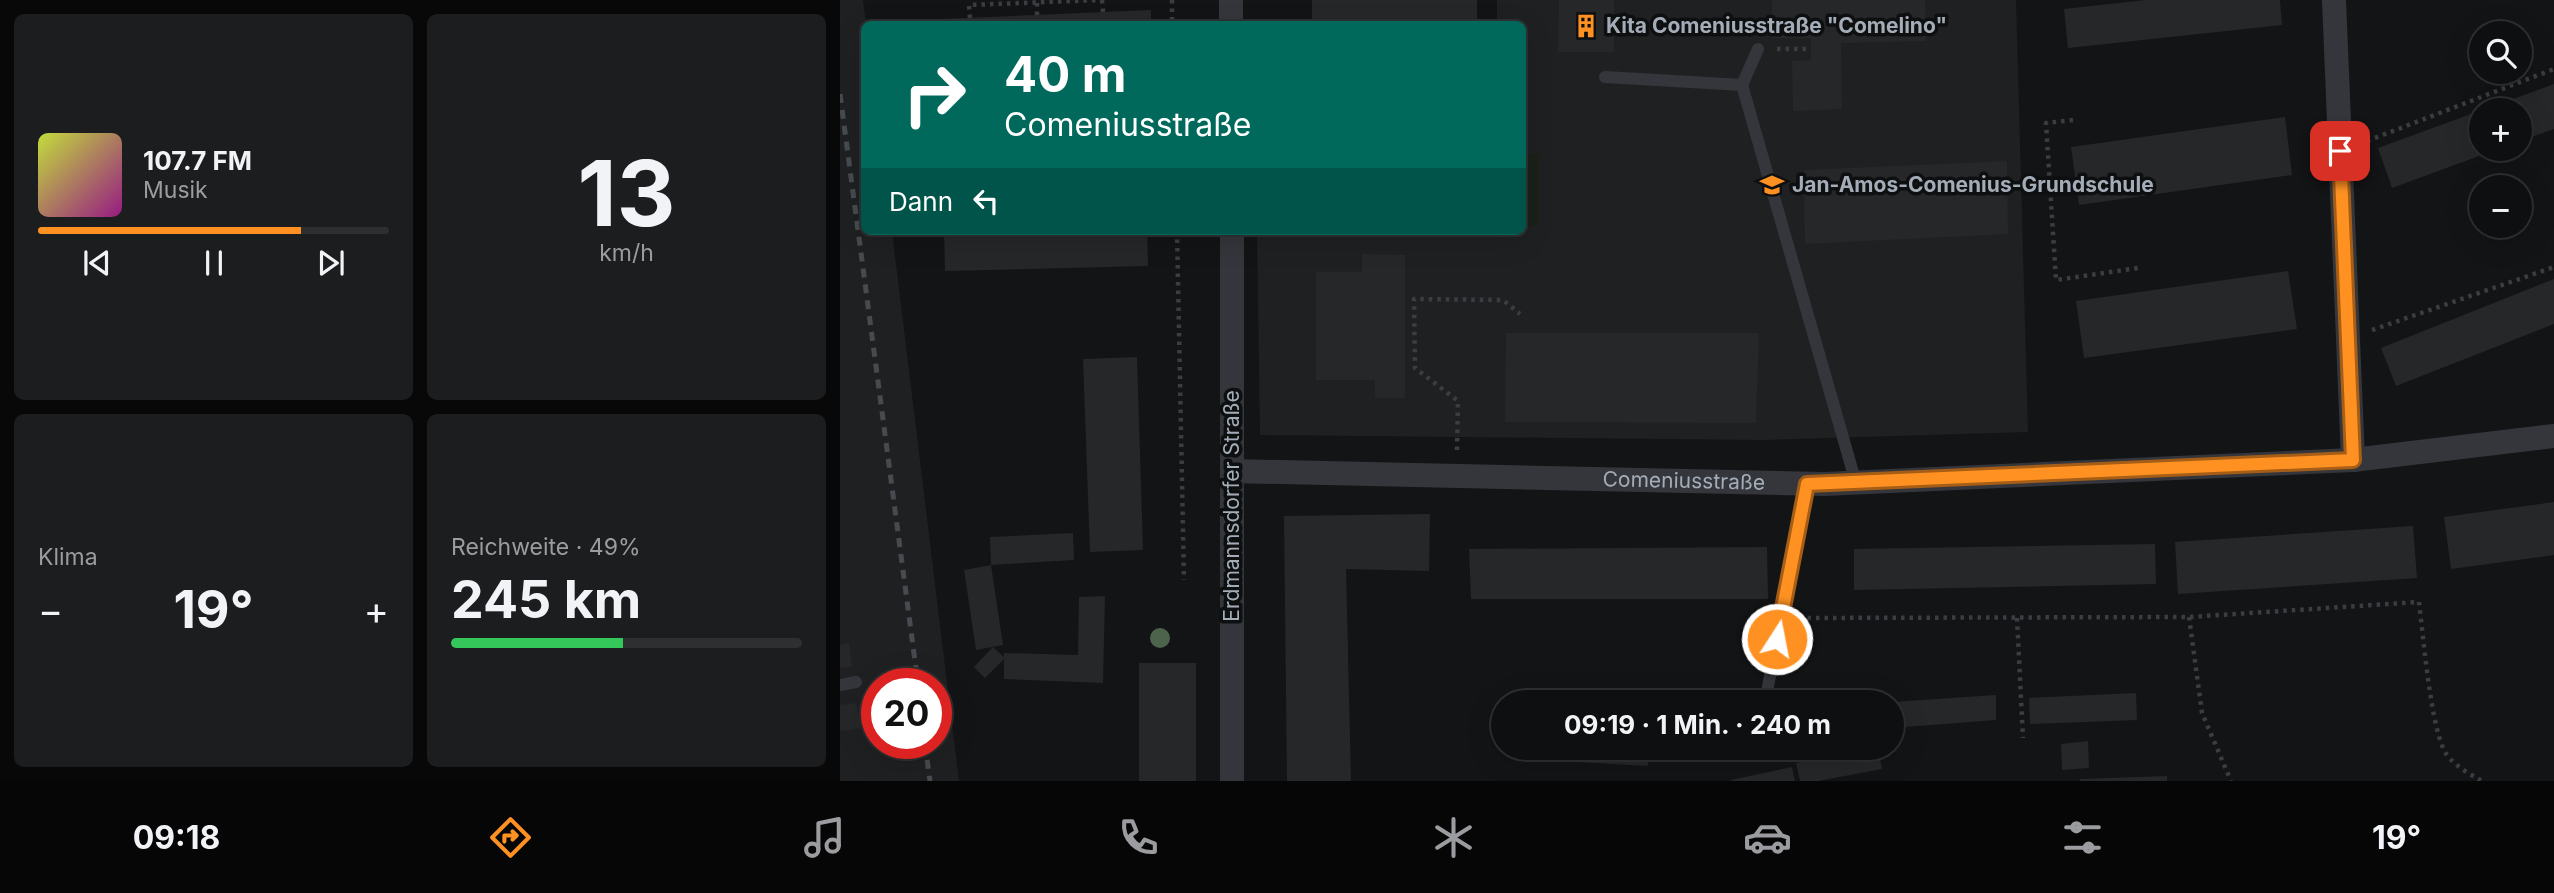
<!DOCTYPE html>
<html lang="de">
<head>
<meta charset="utf-8">
<style>
  :root { --surface:#0e0f10; --page:#1c1d1e; --text:#f1f3f6; --muted:#9b9c9f; --line:#2e2f30; --accent:#ff9122 }
  body { margin:0; font-family:Inter,sans-serif; background:var(--page); color:var(--text); height:100vh; display:flex; flex-direction:column; font-size:26px; white-space:nowrap }
  * { box-sizing:border-box; margin:0 }
  p { font-size:23px; color:var(--muted) }
  .icon { flex:none; width:38px; height:38px; fill:none; stroke:currentColor; stroke-width:2; stroke-linecap:round; stroke-linejoin:round }
  .map { position:relative; flex:1; overflow:hidden }
  .sheet { display:flex; flex-direction:column; gap:14px; padding:14px; background:#080809; width:840px }
  .sheet>* { flex:none }
  .hud { position:absolute; left:21px; top:21px; width:665px; height:214px; border-radius:10px; box-shadow:0 7px 28px #0002,0 0 0 2px var(--line); background:#00695c; color:#fff; overflow:hidden }
  .buttons { position:absolute; left:1629px; top:21px; display:grid; gap:14px }
  .buttons a { display:grid; place-items:center; width:63px; height:63px; border-radius:50%; background:var(--surface); box-shadow:0 7px 28px #0002,0 0 0 2px var(--line); font-size:35px }
  .speed { position:absolute; left:21px; top:668px; display:flex; gap:14px; font-size:35px; font-weight:700; text-align:center }
  .speed>* { display:grid; place-content:center; width:91px; height:91px; border-radius:50%; background:var(--surface); box-shadow:0 7px 28px #0002,0 0 0 2px var(--line); line-height:1 }
  .speed .limit { border:10px solid #d22; background:#fff; color:#111 }
  .pin { position:absolute; display:grid; place-items:center; width:60px; height:60px; color:#fff; margin:-30px; border-radius:14px; box-shadow:0 4px 10px #0006 }
  .me { position:absolute; width:77px; margin:-38px; rotate:11deg; stroke-linejoin:round; filter:drop-shadow(0 0 5px #0008) }
  .turn { display:flex; align-items:center; gap:24px; height:147px; padding:0 28px; font-size:32px }
  .turn .icon { width:91px; height:91px; stroke-width:2.5 }
  .turn b { display:block; font-size:49px; line-height:60px }
  .then { display:flex; align-items:center; height:66px; padding:0 28px; background:#0003; gap:14px; font-size:26px }
  .big { font-size:52px; font-weight:700; line-height:1.1 }
  .sheet .widget { flex:1; display:flex; flex-direction:column; justify-content:center; gap:10px; min-width:0; padding:0 24px; border-radius:10px; background:var(--page) }
  .sheet .dial { align-items:center; gap:0 }
  .dial b { font-size:91px; line-height:1 }
  .song { display:flex; align-items:center; gap:21px }
  .cover { width:84px; height:84px; border-radius:10px; background:linear-gradient(135deg,hsl(70 70% 55%),hsl(310 70% 35%)) }
  .played { height:7px; border-radius:4px; background:linear-gradient(90deg,var(--accent) 75%,var(--line) 75%) }
  .keys { display:flex; justify-content:space-around; direction:ltr }
  .heat { display:flex; justify-content:space-between; align-items:center; font-size:38px; direction:ltr }
  .charge { height:10px; border-radius:5px; background:linear-gradient(90deg,#34c759 49%,var(--line) 0) }
  .sheet .tiles { flex:1; display:grid; gap:14px; grid-template-columns:repeat(2,1fr) }
  .trip { position:absolute; left:651px; top:690px; width:413px; height:70px; border-radius:35px; background:var(--surface); box-shadow:0 7px 28px #0002,0 0 0 2px var(--line); font-weight:700; line-height:70px; text-align:center }
  .tabs { display:flex; height:112px; justify-content:space-around; align-items:center; background:#060606; color:var(--muted) }
  .tabs .icon { width:49px; height:49px }
  .tabs .selected { color:var(--accent) }
  .tabs b { font-size:32px; color:var(--text) }
  main { display:flex; flex:1; min-height:0 }
  .map>svg:first-child { display:block }
  .built { fill:#1f2022; fill-rule:evenodd }
  .green { fill:#192119 }
  .building { fill:#262729 }
  .lines { fill:none; stroke-linecap:round; stroke-linejoin:round }
  .path { stroke:#3a3d42; stroke-width:4.5; stroke-dasharray:3.5 5; stroke-linecap:butt }
  .lane { stroke:#34363b; stroke-width:12 }
  .street { stroke:#34363b; stroke-width:24 }
  .rail { stroke:#474b50; stroke-width:5; stroke-dasharray:9 7; stroke-linecap:butt }
  .tree { fill:#4e634c }
  .route-casing { stroke:#a65e16; stroke-width:18 }
  .route { stroke:#ff9122; stroke-width:12 }
  .labels { text-anchor:middle; stroke-width:7; stroke-linejoin:round; paint-order:stroke }
  .poi-label { font-size:21px; font-weight:bold; fill:#a4adb7; stroke:#0e0f10; text-anchor:start }
  .street-label { font-size:21px; fill:#a4adb7; stroke:#0e0f10 }
</style>
</head>
<body>
<main>
<section class="sheet">
<div class="tiles">
<div class="widget">
<div class="song"><i class="cover"></i><div><b>107.7 FM</b><p>Musik</p></div></div>
<div class="played"></div>
<div class="keys"><svg class="icon" aria-label="previous" viewBox="0 0 24 24"><path d="M18 5L8 12l10 7zM5 5v14"/></svg><svg class="icon" aria-label="pause" viewBox="0 0 24 24"><path d="M8 5v14M16 5v14"/></svg><svg class="icon" aria-label="next" viewBox="0 0 24 24"><path d="M6 5l10 7-10 7zM19 5v14"/></svg></div>
</div>
<div class="widget dial"><b>13</b><p>km/h</p></div>
<div class="widget"><p>Klima</p>
<div class="heat"><a>−</a><b class="big">19°</b><a>+</a></div>
</div>
<div class="widget"><p>Reichweite · 49%</p><b class="big">245 km</b><div class="charge"></div></div>
</div>
</section>
<div class="map">
<svg width="1714" height="781" viewBox="0 0 1714 781">
  <rect width="100%" height="100%" fill="#131415"/>
  <!-- built -->
  <path class="built" d="M0 0H23L26 24 24 231H52L119 781H0ZM37 684H96V744H37Z
    M657 0H1176L1188 432 925 440 420 435 417 231H682V24H657Z"/>
  <!-- green -->
  <path class="green" d="M699 154V226H683V155Z"/>
  <!-- building -->
  <path class="building" d="M472 0H637V24H472Z
    M719 0H774V52H718Z
    M932 0H1085L1086 41 1001 43 1002 109 953 111 952 61 971 60V38H932Z
    M1306 0H1440L1442 25 1228 48 1224 9Z
    M311 10V24H102L101 19Z
    M1714 84V129L1680 141V110H1643Z
    M1642 110V149H1658L1552 188 1538 148Z
    M1445 117 1452 175 1239 205 1231 147Z
    M1167 161 1168 234 965 244 964 170Z
    M104 231H307L308 266 105 271Z
    M522 254 565 255V398H535V380H476V272H522Z
    M1448 271 1457 329 1244 358 1236 301Z
    M1714 279V324L1556 386 1541 348Z
    M666 333H919L916 423 665 422Z
    M297 357 303 550 250 552 243 359Z
    M1714 502V555L1611 569 1604 517Z
    M590 514 589 571 506 569 511 781H447L444 516Z
    M1573 526 1577 578 1338 594 1335 542Z
    M233 533 234 560 151 565 150 537Z
    M1315 544 1316 584 1014 590V549Z
    M927 547 928 599H631L629 549Z
    M151 565 163 645 136 650 124 570Z
    M265 596 263 683 164 679V659L145 678 134 667 153 647 164 657V653L238 655 239 597Z
    M9 643 12 667 0 668V645Z
    M299 663H356V781H299Z
    M1296 693 1297 720 1190 724 1189 698Z
    M1156 695V720L1052 728V702Z
    M16 703 21 728 0 731V705Z
    M1248 741 1249 768 1222 770 1221 744Z
    M704 747H809L808 766 702 760Z
    M1038 748 1042 769 978 781H960L956 763Z
    M952 767 955 781H891V780Z
    M1327 776V781H1240V779Z"/>
  <g class="lines">
    <!-- path -->
    <path class="path" d="M262 0 263 12
      M332 0V24
      M197 3V15
      M130 18 129 5 259 0
      M937 49H971
      M1233 120 1206 123 1216 280 1298 268
      M1527 141 1714 69
      M337 231 344 580
      M1532 330 1714 267
      M617 450 618 401 575 368 574 299 663 300 680 314
      M1349 617 1362 713 1391 781
      M959 618 1349 617 1579 602C1583 633 1591 734 1607 755 1616 767 1630 774 1642 781
      M1177 618 1183 738"/>
    <!-- lane -->
    <path class="lane" d="M918 49 902 85 1016 483
      M765 77 902 85
      M0 685 16 682
      M925 702 967 484"/>
    <!-- street -->
    <g class="street">
      <path d="M391 0V24"/>
      <path d="M1494 0 1513 460"/>
      <path d="M392 231V781"/>
      <path id="s1" d="M392 471 984 484 1513 460 1714 436"/>
    </g>
    <!-- rail -->
    <path class="rail" d="M0 94 78 684
      M85 744 90 781"/>
  </g>
  <!-- trees -->
  <circle class="tree" cx="320" cy="638" r="10"/>
  <g class="lines">
    <!-- route casing -->
    <g class="route-casing">
      <path id="route" d="M937 639 967 484 1513 460 1500 151"/>
    </g>
    <!-- route -->
    <use href="#route" class="route"/>
  </g>
  <!-- icons -->
  <defs>
    <g id="building-bare" transform="scale(1.89)"><path d="M-4-6H4V6H1V3H-1V6H-4ZM-2.5-4.3h1.7v1.8h-1.7ZM.8-4.3h1.7v1.8H.8ZM-2.5-1h1.7V.8h-1.7ZM.8-1h1.7V.8H.8Z" fill="#ff9122" stroke="#0e0f10" stroke-width="2.5" paint-order="stroke"/></g>
    <g id="school-bare" transform="scale(1.89)"><path d="M0-5L7-2L0 1L-7-2ZM-4 1L0 2.5L4 1V4Q0 6-4 4Z" fill="#ff9122" stroke="#0e0f10" stroke-width="2.5" paint-order="stroke"/></g>
  </defs>
  <g fill-rule="evenodd">
    <use href="#building-bare" x="746" y="26"/>
    <use href="#school-bare" x="932" y="185"/>
  </g>
  <g class="labels">
    <!-- poi labels -->
    <g class="poi-label">
      <text x="766" y="33">Kita Comeniusstraße "Comelino"</text>
      <text x="952" y="192">Jan-Amos-Comenius-Grundschule</text>
    </g>
    <!-- street labels -->
    <g class="street-label">
      <text dy="7" stroke="none"><textPath href="#s1" startOffset="452">Comeniusstraße</textPath></text>
      <text transform="translate(392 506) rotate(-90)" y="7">Erdmannsdorfer Straße</text>
    </g>
  </g>
</svg>
<div class="buttons">
<a><svg class="icon" aria-label="search" viewBox="0 0 24 24"><circle cx="10" cy="10" r="6"/><path d="M15 15l6 6"/></svg></a>
<a>+</a>
<a>−</a>
</div>
<div class="speed"><div class="limit">20</div></div>
<div class="pin" style="left:1500px;top:151px;background:#d93025"><svg class="icon" aria-label="arrive" viewBox="0 0 24 24"><path d="M6 21V4h12l-3 4 3 4H6"/></svg></div>
<svg class="me" style="left:937px;top:639px" viewBox="-20 -20 40 40"><circle r="17" fill="#ff9122" stroke="#fff" stroke-width="3"/><path d="M0-11L8 9 0 5-8 9z" fill="#fff"/></svg>
<div class="trip">09:19 · 1 Min. · 240 m</div>
<div class="hud">
<div class="turn"><svg class="icon" aria-label="right" viewBox="0 0 24 24"><path d="M7 20v-9h11M14 6l5 5-5 5"/></svg><div><b>40 m</b>Comeniusstraße</div></div>
<div class="then">Dann<svg class="icon" aria-label="left" viewBox="0 0 24 24"><path d="M17 20v-9H6M10 6l-5 5 5 5"/></svg></div>
</div>
</div>
</main>
<nav class="tabs">
<b>09:18</b>
<svg class="icon selected" aria-label="directions" viewBox="0 0 24 24"><path d="M12 3l9 9-9 9-9-9zM9 14v-3h6M13 9l2 2-2 2"/></svg>
<svg class="icon" aria-label="music" viewBox="0 0 24 24"><path d="M9 18V5l10-2v13"/><circle cx="6" cy="18" r="3"/><circle cx="16" cy="16" r="3"/></svg>
<svg class="icon" aria-label="phone" viewBox="0 0 24 24"><path d="M5 4h4l2 5-3 2q2 4 5 5l2-3 5 2v4C11 20 4 13 5 4z"/></svg>
<svg class="icon" aria-label="climate" viewBox="0 0 24 24"><path d="M12 3v18M4 7l16 10M4 17L20 7"/></svg>
<svg class="icon" aria-label="car" viewBox="0 0 24 24"><path d="M5 17H2v-5l4-1 3-4h7l3 4 3 1v5h-3M9 17h6M6 11h13"/><circle cx="7" cy="17" r="2"/><circle cx="17" cy="17" r="2"/></svg>
<svg class="icon" aria-label="filters" viewBox="0 0 24 24"><path d="M4 7h16M4 17h16"/><circle cx="9" cy="7" r="2"/><circle cx="15" cy="17" r="2"/></svg>
<b>19°</b>
</nav>
</body>
</html>
